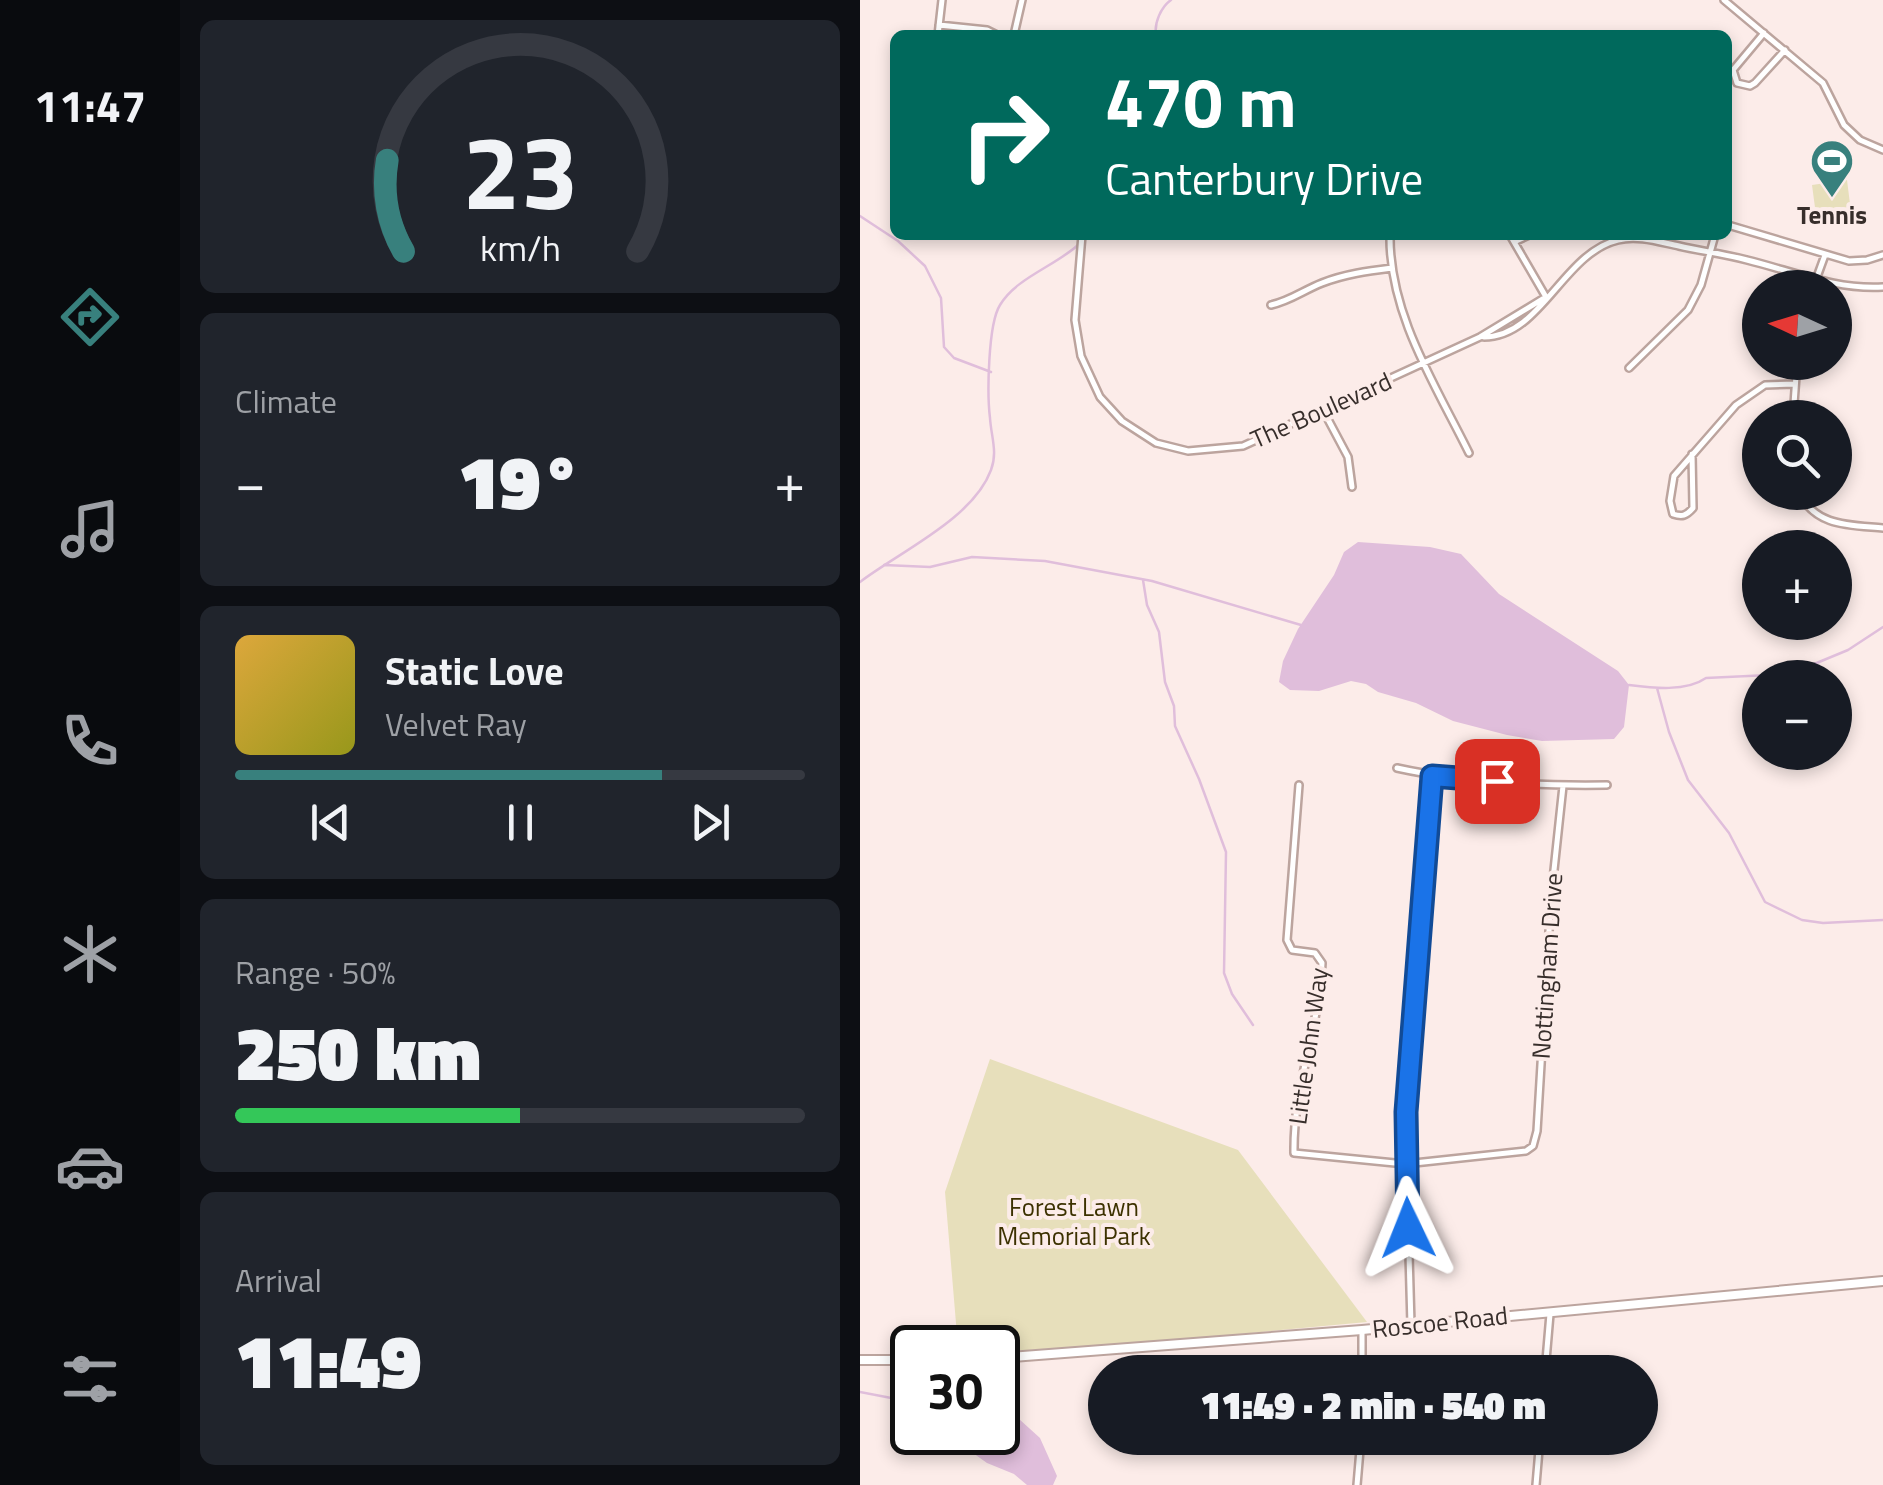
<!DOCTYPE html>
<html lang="en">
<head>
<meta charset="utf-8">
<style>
  :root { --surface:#171b24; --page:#20242c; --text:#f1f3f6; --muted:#9ea1a6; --line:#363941; --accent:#38807d }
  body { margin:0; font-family:"Titillium Web",sans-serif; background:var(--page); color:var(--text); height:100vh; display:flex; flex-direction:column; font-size:38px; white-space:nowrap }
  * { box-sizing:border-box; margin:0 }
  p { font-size:32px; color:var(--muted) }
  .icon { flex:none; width:55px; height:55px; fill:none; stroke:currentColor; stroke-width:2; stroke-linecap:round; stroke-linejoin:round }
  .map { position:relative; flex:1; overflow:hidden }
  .side { display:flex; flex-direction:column; gap:20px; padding:20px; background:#0d0f14; width:680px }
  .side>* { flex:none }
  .banner { position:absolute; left:30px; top:30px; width:842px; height:210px; border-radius:15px; box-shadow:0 5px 15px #0003; background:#00695c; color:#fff; overflow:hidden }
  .needle { width:65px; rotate:274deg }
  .controls { position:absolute; left:882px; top:270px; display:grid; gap:20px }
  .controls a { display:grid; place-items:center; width:110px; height:110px; border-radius:50%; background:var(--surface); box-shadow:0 5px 15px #0003; font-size:50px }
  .speed { position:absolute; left:30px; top:1325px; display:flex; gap:20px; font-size:50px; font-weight:700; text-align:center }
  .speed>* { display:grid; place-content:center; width:130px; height:130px; border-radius:50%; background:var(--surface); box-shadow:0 5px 15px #0003; line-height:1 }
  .speed .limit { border:5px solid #111; border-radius:15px; background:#fff; color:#111 }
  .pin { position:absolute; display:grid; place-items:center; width:85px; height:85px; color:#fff; margin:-42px; border-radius:20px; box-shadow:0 5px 15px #0006 }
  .me { position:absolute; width:110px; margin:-55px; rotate:358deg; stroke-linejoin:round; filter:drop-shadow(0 0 8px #0008) }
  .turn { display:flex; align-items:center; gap:35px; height:210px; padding:0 50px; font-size:45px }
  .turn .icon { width:130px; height:130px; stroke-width:2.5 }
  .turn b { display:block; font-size:70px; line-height:85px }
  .big { font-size:75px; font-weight:800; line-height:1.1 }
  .side .card { flex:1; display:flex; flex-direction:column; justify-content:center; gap:15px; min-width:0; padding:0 35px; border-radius:15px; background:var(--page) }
  .side .dial { align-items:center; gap:0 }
  .dial svg { height:260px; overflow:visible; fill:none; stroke:var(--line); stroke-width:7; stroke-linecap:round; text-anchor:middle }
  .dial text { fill:var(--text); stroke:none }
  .song { display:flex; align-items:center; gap:30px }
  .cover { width:120px; height:120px; border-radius:15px; background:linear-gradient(135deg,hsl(40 70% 55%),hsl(60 70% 35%)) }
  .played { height:10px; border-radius:5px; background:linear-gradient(90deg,var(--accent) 75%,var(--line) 75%) }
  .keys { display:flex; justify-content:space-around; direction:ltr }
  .heat { display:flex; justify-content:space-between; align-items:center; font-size:55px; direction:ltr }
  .charge { height:15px; border-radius:8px; background:linear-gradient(90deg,#34c759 50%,var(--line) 0) }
  .trip { position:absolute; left:228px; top:1355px; width:570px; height:100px; border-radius:50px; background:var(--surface); box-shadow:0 5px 15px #0003; font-weight:800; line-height:100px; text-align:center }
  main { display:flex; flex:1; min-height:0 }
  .tab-bar { display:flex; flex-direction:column; width:180px; justify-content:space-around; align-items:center; background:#090b0e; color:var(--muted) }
  .tab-bar .icon { width:70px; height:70px }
  .tab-bar .current { color:var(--accent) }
  .tab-bar b { font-size:45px; color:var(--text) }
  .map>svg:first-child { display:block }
  .green { fill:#e7dfbb }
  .water { fill:#e0bedb }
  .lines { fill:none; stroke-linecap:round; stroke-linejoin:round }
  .stream { stroke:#e0bedb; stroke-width:2.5 }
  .street-casing { stroke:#bca49e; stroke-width:10 }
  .secondary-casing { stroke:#bca49e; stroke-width:12 }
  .street { stroke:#fff; stroke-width:5 }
  .secondary { stroke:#fff; stroke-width:8 }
  .route-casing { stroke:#114b97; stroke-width:25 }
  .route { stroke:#1a73e8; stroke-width:18 }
  .labels { text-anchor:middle; stroke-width:8; stroke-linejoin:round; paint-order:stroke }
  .poi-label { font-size:25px; font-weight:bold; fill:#372e2b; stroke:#fcece9 }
  .street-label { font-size:25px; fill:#372e2b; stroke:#fcece9 }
  .park-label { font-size:25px; fill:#3c3100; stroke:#fcece9 }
</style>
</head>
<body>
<main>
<nav class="tab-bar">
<b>11:47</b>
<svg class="icon current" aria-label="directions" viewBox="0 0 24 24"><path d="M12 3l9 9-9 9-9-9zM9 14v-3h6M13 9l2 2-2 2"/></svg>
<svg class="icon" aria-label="music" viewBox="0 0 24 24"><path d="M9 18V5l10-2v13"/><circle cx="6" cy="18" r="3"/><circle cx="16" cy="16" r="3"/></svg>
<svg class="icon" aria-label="phone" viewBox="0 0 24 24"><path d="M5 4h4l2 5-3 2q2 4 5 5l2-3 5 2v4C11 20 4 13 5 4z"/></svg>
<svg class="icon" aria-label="climate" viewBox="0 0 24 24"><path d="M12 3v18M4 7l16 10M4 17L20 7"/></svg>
<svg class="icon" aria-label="car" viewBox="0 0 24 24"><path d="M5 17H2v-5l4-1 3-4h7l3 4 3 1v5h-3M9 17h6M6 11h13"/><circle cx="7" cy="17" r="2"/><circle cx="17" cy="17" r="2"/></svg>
<svg class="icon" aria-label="filters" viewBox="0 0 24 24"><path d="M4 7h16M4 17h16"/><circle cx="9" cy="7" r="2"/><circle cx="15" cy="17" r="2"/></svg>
</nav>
<section class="side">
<div class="card dial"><svg viewBox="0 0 100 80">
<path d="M14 69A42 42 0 1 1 86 69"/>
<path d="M14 69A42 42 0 0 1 9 41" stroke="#38807d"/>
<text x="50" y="56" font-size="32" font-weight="700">23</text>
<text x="50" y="72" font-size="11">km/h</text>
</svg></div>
<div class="card"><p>Climate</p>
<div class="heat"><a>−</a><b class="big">19°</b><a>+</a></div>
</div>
<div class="card">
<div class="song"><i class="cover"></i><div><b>Static Love</b><p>Velvet Ray</p></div></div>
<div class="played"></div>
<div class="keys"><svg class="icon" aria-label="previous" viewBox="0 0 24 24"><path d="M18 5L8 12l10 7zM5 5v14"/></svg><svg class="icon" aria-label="pause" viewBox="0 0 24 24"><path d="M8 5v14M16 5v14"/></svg><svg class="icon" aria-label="next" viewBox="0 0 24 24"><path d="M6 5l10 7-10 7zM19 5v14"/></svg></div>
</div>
<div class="card"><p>Range · 50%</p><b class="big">250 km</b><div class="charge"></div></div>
<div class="card"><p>Arrival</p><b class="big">11:49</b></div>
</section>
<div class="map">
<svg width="1023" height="1485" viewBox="0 0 1023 1485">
  <rect width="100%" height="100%" fill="#fcece9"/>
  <!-- green -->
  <path class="green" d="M987 180 991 212 956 215 952 185Z
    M130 1059 378 1150 507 1322 294 1342 138 1352V1348L98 1347 85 1192Z"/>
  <!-- water -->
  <path class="water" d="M498 542 570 547 601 554 639 594 758 671 769 685 764 727 754 739 682 741 647 735 593 721 556 703 518 692 506 684 491 681 459 691 430 690 419 682 423 661 438 629 474 575 484 552Z
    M138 1400 180 1438 197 1476 193 1485H167L154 1474 127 1463 99 1443 92 1433 138 1432Z"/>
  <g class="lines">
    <!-- stream -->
    <path class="stream" d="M296 35C294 23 301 7 311 0
      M0 216 38 241 65 266 81 298 84 347 94 358 131 372
      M24 565 70 567 112 557 185 561 292 581 441 625
      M283 580 287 605 299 632 305 682 314 706 315 726 339 779 366 852 364 973 372 994 393 1025
      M0 582C39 552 113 519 131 470 138 452 131 436 130 418 127 394 128 324 140 305 156 278 195 266 218 245
      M769 685C793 688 826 692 846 678L930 674 988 650 1023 627
      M797 688 809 732 828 780 869 833 905 902 942 920 963 923 1023 920
      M0 1392 52 1402"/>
    <!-- street casing -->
    <g class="street-casing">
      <path id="street" d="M864 0 963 83 984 125 1000 140 1023 150
        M79 25 127 30 137 35
        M904 33 873 70 877 83 890 86 895 83 925 50
        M78 35 82 0
        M154 35 162 0
        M868 225 989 261 1007 260 1023 255
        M222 235 215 320 221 356 240 397 262 421 296 443 328 451 383 446 620 337 686 297
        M530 235C529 314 575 384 609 453
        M650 235 686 297
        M654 242 669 235
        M953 288 965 255
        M411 305C430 301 444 290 462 283 485 274 508 271 532 268
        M624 337C681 337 703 253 758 240 778 235 799 242 819 246 841 251 864 254 887 260 932 271 976 290 1023 287
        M769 368 828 310 841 285 855 235
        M463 410 488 457 492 487
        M933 418 937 362
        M832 454 833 508C826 516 822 517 813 514L810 501 814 476 876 405 905 385 935 384
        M939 492C955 527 990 525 1023 528
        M537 768C605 783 678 786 747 785
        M439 785 427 940 432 950 455 953 462 963C459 1031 433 1084 434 1153L545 1164 666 1151 673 1146 677 1131 691 898 703 786
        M551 1325 545 1112 572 776
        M502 1330V1372
        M685 1372 690 1314
        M497 1485 501 1438
        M676 1485 680 1438"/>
    </g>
    <!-- secondary casing -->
    <g class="secondary-casing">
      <path id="secondary" d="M138 1358 502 1330 1023 1281
        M0 1360H52"/>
    </g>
    <!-- street -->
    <use href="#street" class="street"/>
    <!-- secondary -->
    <use href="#secondary" class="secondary"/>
  </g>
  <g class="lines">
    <!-- route casing -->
    <g class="route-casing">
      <path id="route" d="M548 1228 546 1112 572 776 637 781"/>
    </g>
    <!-- route -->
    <use href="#route" class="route"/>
  </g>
  <!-- icons -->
  <defs>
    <g id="stadium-pin" transform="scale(2.25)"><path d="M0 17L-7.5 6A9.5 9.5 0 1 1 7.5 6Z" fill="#38807d" stroke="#fcece9"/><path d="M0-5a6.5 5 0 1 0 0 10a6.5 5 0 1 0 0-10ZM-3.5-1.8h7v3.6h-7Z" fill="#fff"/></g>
  </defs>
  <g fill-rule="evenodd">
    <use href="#stadium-pin" x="972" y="161"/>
  </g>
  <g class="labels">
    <!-- poi labels -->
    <g class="poi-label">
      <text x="972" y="224">Tennis</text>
    </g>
    <!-- street labels -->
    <g class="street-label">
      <text transform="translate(461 410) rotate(-24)" y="9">The Boulevard</text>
      <text transform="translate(687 966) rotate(-86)" y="9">Nottingham Drive</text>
      <text transform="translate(448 1046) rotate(-82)" y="9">Little John Way</text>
      <text transform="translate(580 1322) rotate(-6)" y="9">Roscoe Road</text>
    </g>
    <!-- park labels -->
    <g class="park-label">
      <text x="214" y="1216">Forest Lawn<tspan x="214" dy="29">Memorial Park</tspan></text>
    </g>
  </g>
</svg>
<div class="controls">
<a><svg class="needle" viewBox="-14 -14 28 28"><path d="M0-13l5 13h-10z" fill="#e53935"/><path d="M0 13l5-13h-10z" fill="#9ea1a6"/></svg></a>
<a><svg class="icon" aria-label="search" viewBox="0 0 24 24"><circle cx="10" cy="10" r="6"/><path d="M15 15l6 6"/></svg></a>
<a>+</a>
<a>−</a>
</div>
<div class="speed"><div class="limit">30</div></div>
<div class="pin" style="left:637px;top:781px;background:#d93025"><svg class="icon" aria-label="arrive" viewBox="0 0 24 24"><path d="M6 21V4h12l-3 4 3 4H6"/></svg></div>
<svg class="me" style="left:548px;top:1228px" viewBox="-20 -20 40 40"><path d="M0-17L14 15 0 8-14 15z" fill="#1a73e8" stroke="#fff" stroke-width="4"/></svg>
<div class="trip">11:49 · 2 min · 540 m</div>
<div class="banner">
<div class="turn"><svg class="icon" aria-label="right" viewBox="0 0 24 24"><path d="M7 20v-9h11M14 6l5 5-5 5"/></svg><div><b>470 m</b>Canterbury Drive</div></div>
</div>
</div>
</main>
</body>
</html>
